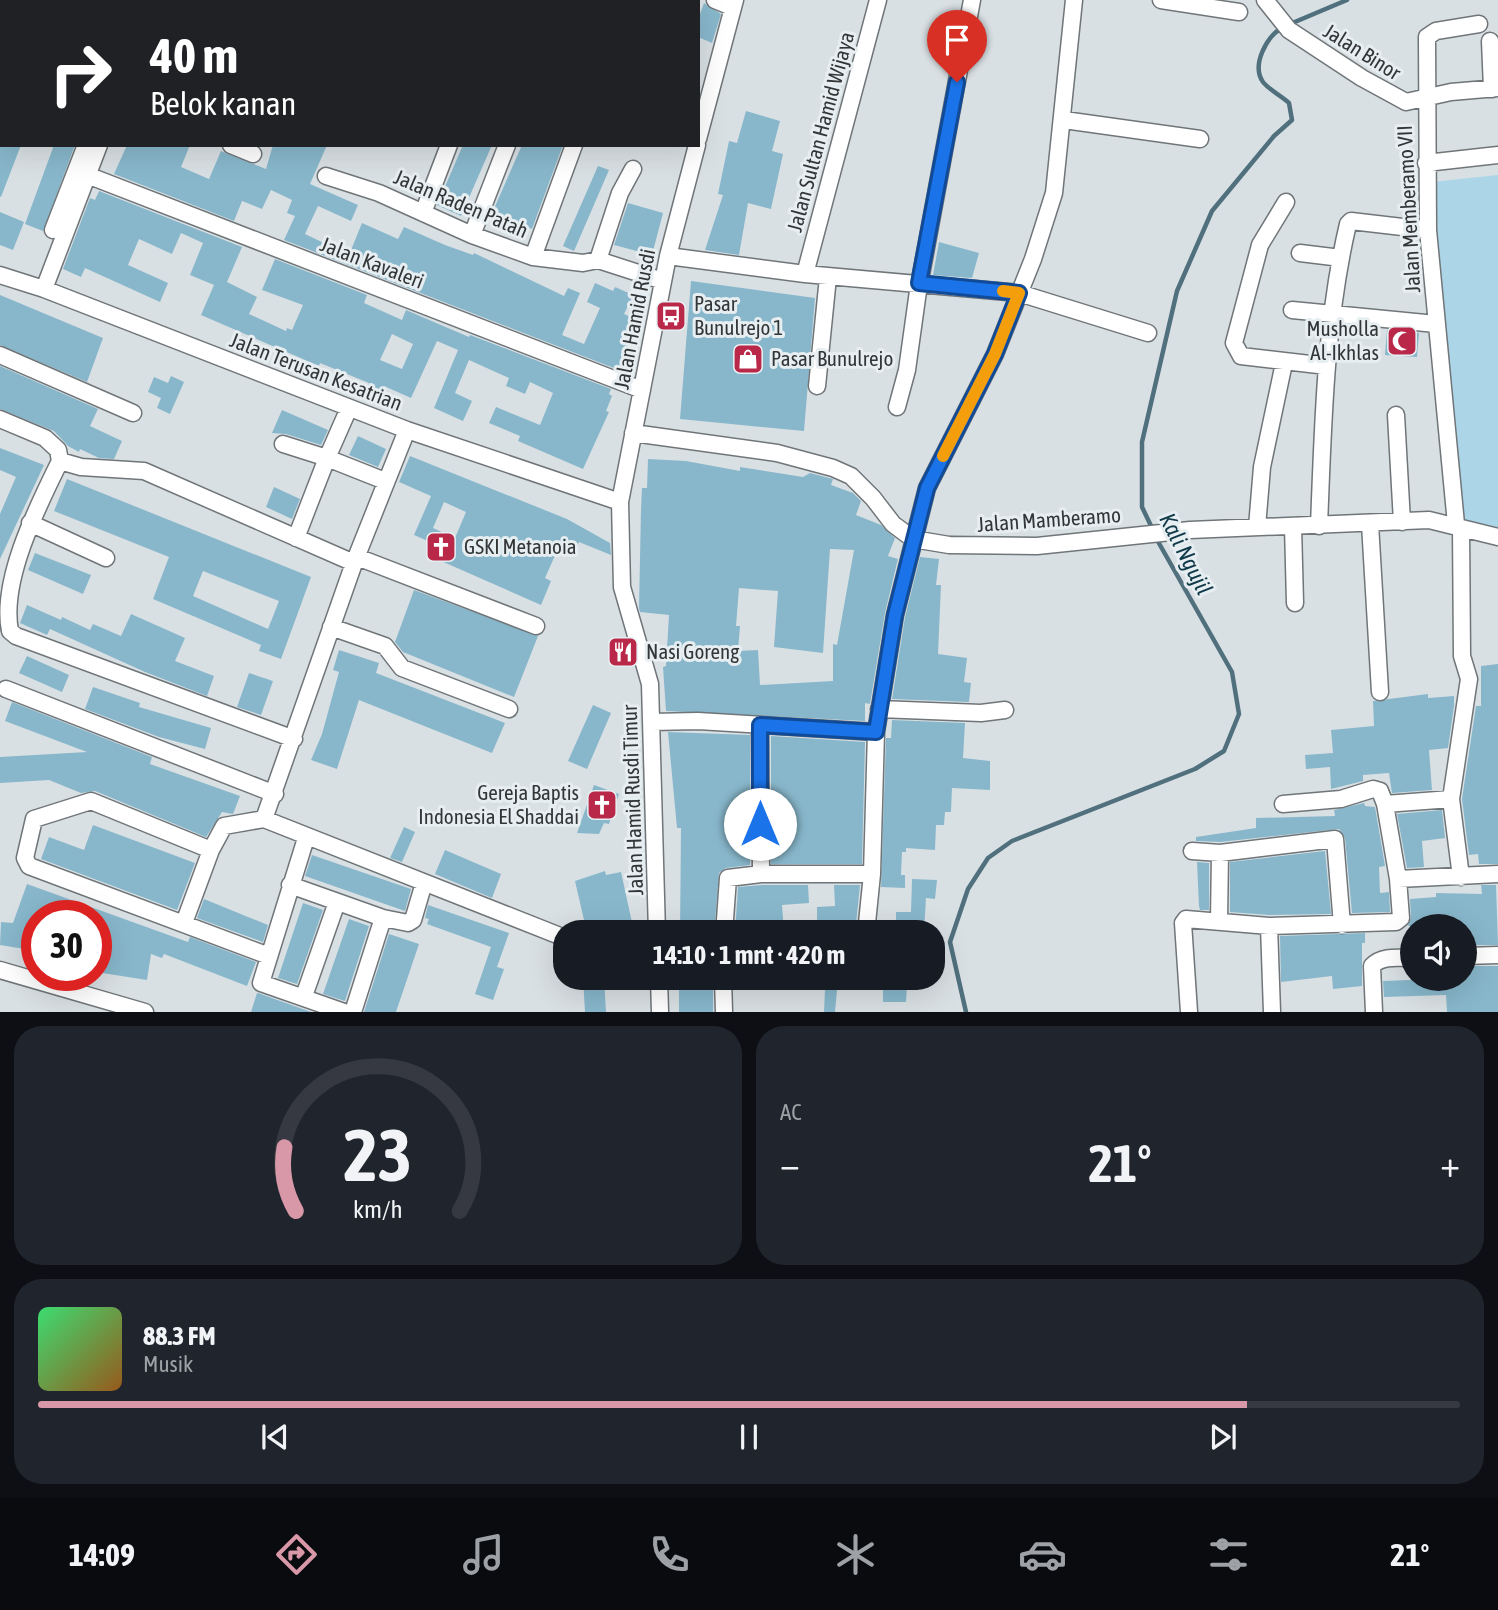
<!DOCTYPE html>
<html lang="id">
<head>
<meta charset="utf-8">
<style>
  :root { --surface:#171b24; --page:#20242c; --text:#f1f3f6; --muted:#9ea1a6; --line:#363941; --accent:#d898a8 }
  body { margin:0; font-family:"Asap Condensed",sans-serif; background:var(--page); color:var(--text); height:100vh; display:flex; flex-direction:column; font-size:26px; white-space:nowrap }
  * { box-sizing:border-box; margin:0 }
  p { font-size:23px; color:var(--muted) }
  .icon { flex:none; width:38px; height:38px; fill:none; stroke:currentColor; stroke-width:2; stroke-linecap:round; stroke-linejoin:round }
  .map { position:relative; height:1012px; overflow:hidden }
  .drawer { display:flex; flex-direction:column; gap:14px; padding:14px; background:#0d0f14; flex:1 }
  .drawer>* { flex:none }
  .hud { position:absolute; left:0px; top:0px; width:700px; height:147px; box-shadow:0 7px 28px #0002; background:#202124; color:#fff; overflow:hidden }
  .fabs { position:absolute; left:1400px; top:914px; display:grid; gap:14px }
  .fabs a { display:grid; place-items:center; width:77px; height:77px; border-radius:50%; background:var(--surface); box-shadow:0 7px 28px #0002; font-size:35px }
  .speed { position:absolute; left:21px; top:900px; display:flex; gap:14px; font-size:35px; font-weight:700; text-align:center }
  .speed>* { display:grid; place-content:center; width:91px; height:91px; border-radius:50%; background:var(--surface); box-shadow:0 7px 28px #0002; line-height:1 }
  .speed .limit { border:10px solid #d22; background:#fff; color:#111 }
  .pin { position:absolute; display:grid; place-items:center; width:60px; height:60px; color:#fff; margin:-72px -30px; border-radius:50% 50% 50% 0; rotate:-45deg; box-shadow:0 0 7px #0007 }
  .pin .icon { rotate:45deg }
  .me { position:absolute; width:77px; margin:-38px; rotate:0deg; stroke-linejoin:round; filter:drop-shadow(0 0 5px #0008) }
  .turn { display:flex; align-items:center; gap:24px; height:147px; padding:0 35px; font-size:32px }
  .turn .icon { width:91px; height:91px; stroke-width:2.5 }
  .turn b { display:block; font-size:49px; line-height:60px }
  .big { font-size:52px; font-weight:700; line-height:1.1 }
  .drawer .card { flex:1; display:flex; flex-direction:column; justify-content:center; gap:10px; min-width:0; padding:0 24px; border-radius:28px; background:var(--page) }
  .drawer .dial { align-items:center; gap:0 }
  .dial svg { height:182px; overflow:visible; fill:none; stroke:var(--line); stroke-width:7; stroke-linecap:round; text-anchor:middle }
  .dial text { fill:var(--text); stroke:none }
  .song { display:flex; align-items:center; gap:21px }
  .cover { width:84px; height:84px; border-radius:10px; background:linear-gradient(135deg,hsl(140 70% 55%),hsl(30 70% 35%)) }
  .played { height:7px; border-radius:4px; background:linear-gradient(90deg,var(--accent) 85%,var(--line) 85%) }
  .keys { display:flex; justify-content:space-around; direction:ltr }
  .heat { display:flex; justify-content:space-between; align-items:center; font-size:38px; direction:ltr }
  .drawer .tiles { flex:1; display:grid; gap:14px; grid-template-columns:1fr 1fr }
  .card:last-child { grid-column:span 2 }
  .trip { position:absolute; left:553px; top:920px; width:392px; height:70px; border-radius:28px; background:var(--surface); box-shadow:0 7px 28px #0002; font-weight:700; line-height:70px; text-align:center }
  .dock { display:flex; height:112px; justify-content:space-around; align-items:center; background:#090b0e; color:var(--muted) }
  .dock .icon { width:49px; height:49px }
  .dock .active { color:var(--accent) }
  .dock b { font-size:32px; color:var(--text) }
  .map>svg:first-child { display:block }
  .green { fill:#acd5e8 }
  .lines { fill:none; stroke-linecap:round; stroke-linejoin:round }
  .stream { stroke:#50707e; stroke-width:4.5 }
  .building { fill:#88b7cb; fill-rule:evenodd }
  .minor-casing { stroke:#6f7578; stroke-width:19 }
  .minor { stroke:#fff; stroke-width:16 }
  .route-casing { stroke:#114b97; stroke-width:18 }
  .route { stroke:#1a73e8; stroke-width:12 }
  .slow { stroke:#f59e0b; stroke-width:12 }
  .labels { text-anchor:middle; stroke-width:6; stroke-linejoin:round; paint-order:stroke }
  .street-label { font-size:21px; fill:#333637; stroke:#e7eef1 }
  .poi-label { font-size:21px; fill:#333637; stroke:#e7eef1; text-anchor:start }
  .water-label { font-size:23px; font-style:italic; fill:#103949; stroke:#e7eef1 }
</style>
</head>
<body>
<div class="map">
<svg width="1498" height="1012" viewBox="0 0 1498 1012">
  <rect width="100%" height="100%" fill="#d9e0e4"/>
  <!-- green -->
  <path class="green" d="M1498 175V529L1461 519 1434 248 1432 182Z"/>
  <g class="lines">
    <!-- stream -->
    <path class="stream" d="M1290 24 1347 0
      M1153 530 1142 507V442L1177 291 1212 211 1274 136 1292 120 1289 103C1282 96 1269 90 1263 82 1251 65 1267 36 1282 28
      M966 1012 950 942 968 889 988 858 1012 841 1195 769 1224 751 1239 714 1232 672 1156 538"/>
  </g>
  <!-- building -->
  <path class="building" d="M704 3 721 14 712 43 698 37V19Z
    M746 111 780 121 772 151 783 154 771 209 748 203 739 255 705 250 723 195 718 194 729 141 737 143Z
    M0 145H21L1 197 0 196Z
    M54 145H75L43 231 25 224Z
    M127 145H190L181 167 209 179 221 151 266 169 273 145H327L310 184 358 205 351 221 318 206 305 234 349 255 362 223 398 239 404 227 445 245 473 255 474 253 564 296 568 288 580 293 562 335 584 344 600 308 587 302 595 283 613 291 615 287 633 295 624 314 633 318 623 342 630 345 619 370 284 240 295 216 287 213 292 200 271 190 262 209 242 201 234 221 114 174Z
    M463 145H492L461 216 437 205Z
    M522 145H563L532 229 493 211Z
    M598 166 609 170 574 251 563 246Z
    M99 191 242 247 227 282 257 297 249 314 286 331 287 328 292 330 303 305 262 290 275 259 367 295 364 303 402 320 406 310 469 337 470 335 611 389 609 394 612 396 606 411 609 412 583 469 518 441 520 436 489 423 496 407 540 425 553 393 530 382 525 394 506 386 509 378 469 360 455 393 472 401 463 421 434 408 458 350 437 341 411 398 384 386 376 405 362 399 369 383 320 363 319 366 201 315 214 285 190 275 203 243 181 233 172 254 139 239 128 265 168 283 160 302 85 268 81 277 63 269 90 198 95 200ZM392 334 413 344 402 369 380 360Z
    M628 203 663 213 652 255 614 245Z
    M0 212 24 222 13 250 0 245Z
    M939 242 979 253 972 278 933 275Z
    M691 281 815 298 804 431 680 419Z
    M0 295 103 338 87 382 0 345Z
    M1387 330 1419 333 1417 357 1385 355Z
    M0 366 98 409 90 426 122 441 114 459 99 458 80 449 79 452 68 446 54 431 0 409Z
    M171 376 184 382 170 414 157 408 161 398 148 392 154 377 168 383Z
    M282 410 328 430 321 445 286 434 272 433Z
    M358 436 386 449 378 467 349 455Z
    M0 448 44 465 0 559V514L16 477 0 470Z
    M410 456 567 519 610 543 611 555 579 542 576 549 561 542 545 578 551 581 541 605 432 557 437 545 414 535 431 496 399 482ZM444 502 466 512 455 538 433 528Z
    M648 459 686 461 740 471V467L803 477 810 473 829 478 833 479 831 485 853 493 861 501 856 515 881 525 895 538 888 556 898 559 885 613 870 704 865 703V721L666 711 663 667 666 666 669 615 640 612 639 608 641 509 642 488H647ZM830 549 854 550 837 645 833 644V681L760 685 758 650 738 651 740 626H736L739 588 778 591 774 647 823 653Z
    M67 479 311 577 281 659 259 651 261 645 153 599 169 557 54 511ZM203 571 279 601 268 629 193 596Z
    M274 487 300 499 292 519 266 507Z
    M35 553 91 575 83 594 28 570Z
    M920 557 939 559 936 585H941L938 654 967 658 964 682 971 683 969 702 892 699 905 617Z
    M414 590 538 636 514 697 403 652 395 642Z
    M27 605 61 620 62 617 90 630 93 624 121 636 131 614 185 638 175 661 214 676 207 696 145 672 50 629 47 635 20 623Z
    M339 650 379 663 376 673 505 723 492 753 359 700 337 769 311 760 322 734 339 672 333 670Z
    M27 656 69 675 62 692 19 673Z
    M1498 664V864H1479L1478 854 1469 855 1462 799 1476 706H1481V666Z
    M249 673 273 681 261 715 237 707Z
    M93 687 140 703 139 707 211 728 205 749 159 737 85 709Z
    M1428 694V698L1454 696V706L1448 748 1429 750 1432 790 1392 793 1389 773 1363 775V781L1331 789 1330 767 1306 769 1305 755 1333 753 1331 730 1374 726 1373 701Z
    M12 702 152 757 150 764 240 796 233 814 222 812 206 837 95 791 81 793 49 780 0 783V757L87 752 5 721Z
    M593 705 611 713 587 769 568 761Z
    M892 720 965 723 963 758 990 761V790L952 788 951 812H945L944 825H936L935 850 906 848V852H902L901 875H905V888L881 887 886 738H891Z
    M668 732 750 735V865L726 868 719 873 714 933H680L681 828H677Z
    M771 736 865 742 862 864H771Z
    M594 785 619 794 609 824 604 823 599 834 577 833Z
    M1364 803 1365 806 1375 807 1385 866 1379 867 1380 893 1389 892 1390 912 1352 913 1345 838 1339 829 1220 842 1196 841V837L1256 828V818L1335 816 1334 810Z
    M1442 810 1445 838 1422 841 1424 867 1407 868 1397 814Z
    M93 825 195 863 177 910 41 859 49 837 84 850Z
    M404 827 415 832 402 862 390 858Z
    M445 850 501 874 492 898 435 874Z
    M1325 851 1331 914 1269 915 1230 912V862Z
    M312 855 411 889 405 911 305 876Z
    M1197 862 1209 863V910H1200L1199 906Z
    M605 871 606 875 621 872 633 927 587 933 575 881Z
    M912 879 937 880 935 899 926 898 924 932 896 928V912H911Z
    M27 884 188 942 190 937 256 962 247 986 164 954 162 958 151 954 147 980 96 972V915H37V951L0 945 1 922 13 923Z
    M762 885H808L809 903 782 905 784 933H735L738 887Z
    M834 885H860L856 924 817 928V907L835 906Z
    M1481 885H1496L1498 945H1467L1466 926H1408L1411 918 1410 899 1436 897V893L1482 894Z
    M204 899 268 925 263 942 197 918Z
    M303 903 323 910 297 984 278 978Z
    M428 905 509 933 497 967 504 969 493 1000 475 994 491 947 427 924 429 919 425 918Z
    M349 919 369 926 345 1001 323 994Z
    M1365 933V943H1362V986L1333 989 1332 976 1281 982 1280 936Z
    M389 934 419 944 396 1012H364Z
    M1469 966H1498V1012H1447L1446 995 1384 997 1383 981 1465 978V969Z
    M583 978H604L606 1012H585Z
    M679 985 713 986V1012H679Z
    M883 985 907 986 906 1002H883Z
    M825 989 837 990 835 1012H824Z
    M257 993H258L311 1012H251Z"/>
  <g class="lines">
    <!-- minor casing -->
    <g class="minor-casing">
      <path id="minor" d="M79 0V2
        M583 0 588 2
        M715 0 732 7
        M1161 0 1239 12
        M1265 0 1289 30 1362 78 1406 102 1451 92 1498 88
        M194 2 195 0
        M322 2 323 0
        M468 2 469 0
        M1490 41 1492 89
        M0 56 2 51
        M1064 120 1200 139
        M698 139 735 0
        M231 145 253 154
        M1426 163 1498 155
        M87 175 642 390
        M326 176 379 193 472 235 533 257 583 263 598 260 663 281
        M1286 202 1260 245 1234 343 1241 356 1327 366
        M423 213 449 145
        M53 230 86 145
        M472 235 507 145
        M1300 253 1341 258
        M668 256 805 274 1019 293 1148 333
        M533 257 574 145
        M598 260 620 193 633 169
        M805 274 878 0
        M0 275 44 289 407 430 620 502
        M44 289 99 145
        M1292 310 1436 324
        M0 355 133 413
        M817 386 828 277
        M897 407 907 370 918 291 972 0
        M1396 415 1402 522
        M0 419 45 438 58 450 60 461C38 506 0 580 10 631L16 636 294 739
        M633 433 777 453 833 468 851 476 873 498 893 524 913 539 949 545 1037 546 1190 530 1429 520 1498 537
        M283 444 327 458 349 408
        M60 461 81 467 144 471 354 563
        M30 523 106 558
        M1370 524 1380 692
        M1456 524 1428 230 1427 37 1436 31 1479 24
        M1293 526 1295 603
        M1319 526C1323 425 1325 322 1348 224L1351 221 1428 230
        M1257 527 1262 467 1284 363
        M296 538 327 458 385 481
        M357 557 536 626
        M331 627 385 646 402 668 509 709
        M6 689 275 794
        M879 709 981 713 1005 710
        M652 722 698 721 876 732
        M1283 804 1341 799 1373 789 1380 791 1385 804 1451 799
        M1385 804 1398 879
        M264 819 354 563 407 430
        M306 838 261 983 344 1012
        M211 850 91 801 34 819 25 858 29 866 269 956
        M1192 851 1220 853 1335 839 1342 925
        M761 874H872
        M1461 877 1451 799 1469 679 1462 656 1461 528
        M290 885 383 918 408 923 413 920 424 883
        M1219 921 1220 853
        M184 923 211 850 224 826 264 819 565 938
        M1269 926 1272 1012
        M657 933 650 684 622 587 620 502 668 256 697 145
        M724 933 728 878 761 874 760 725
        M866 933 872 874 876 732 895 615 927 488 995 354 1033 259 1054 193 1074 0
        M1465 956 1498 955
        M0 970 145 1012
        M659 978 660 1012
        M723 978 724 1012
        M304 996 337 902
        M353 1012 383 918
        M1189 1012 1183 923 1186 919 1269 926 1396 922 1401 918 1398 879 1498 874
        M1374 1012 1372 966C1382 955 1399 958 1412 958"/>
    </g>
    <!-- minor -->
    <use href="#minor" class="minor"/>
  </g>
  <g class="lines">
    <!-- route casing -->
    <g class="route-casing">
      <path id="route" d="M760 824V725L876 732 895 615 927 488 995 354 1019 293 919 283 957 82"/>
    </g>
    <!-- route -->
    <use href="#route" class="route"/>
    <!-- slow -->
    <path class="slow" d="M943 456 995 354 1019 293 1003 291"/>
  </g>
  <!-- icons -->
  <defs>
    <g id="bus-square" transform="scale(1.575)"><rect x="-9" y="-9" width="18" height="18" rx="4" fill="#b92848" stroke="#e7eef1"/><path d="M-5-6H5V4H4V6H2V4H-2V6H-4V4H-5ZM-3.5-4V0h7V-4ZM-3.5 1.2v1.5H-2V1.2ZM2 1.2v1.5H3.5V1.2Z" fill="#fff"/></g>
    <g id="mosque-square" transform="scale(1.575)"><rect x="-9" y="-9" width="18" height="18" rx="4" fill="#b92848" stroke="#e7eef1"/><path d="M3.5-4.9A6 6 0 1 0 3.5 4.9A5 5 0 1 1 3.5-4.9Z" fill="#fff"/></g>
    <g id="shop-square" transform="scale(1.575)"><rect x="-9" y="-9" width="18" height="18" rx="4" fill="#b92848" stroke="#e7eef1"/><path d="M-5-2.5h2.3a2.7 3.5 0 0 1 5.4 0H5L5.5 6h-11ZM-1.5-2.5h3a1.5 2.3 0 0 0-3 0Z" fill="#fff"/></g>
    <g id="church-square" transform="scale(1.575)"><rect x="-9" y="-9" width="18" height="18" rx="4" fill="#b92848" stroke="#e7eef1"/><path d="M-1.2-6h2.4v3.5h3.3v2.4h-3.3V6h-2.4V-.1h-3.3v-2.4h3.3Z" fill="#fff"/></g>
    <g id="restaurant-square" transform="scale(1.575)"><rect x="-9" y="-9" width="18" height="18" rx="4" fill="#b92848" stroke="#e7eef1"/><path d="M-5-6h1v4h1v-4h1v4h1v-4h1v5L-1.5 .5V6h-2V.5L-5-1ZM5-6V6H3V1.5H1.5Q1.5-4 5-6Z" fill="#fff"/></g>
  </defs>
  <g fill-rule="evenodd">
    <use href="#bus-square" x="671" y="316"/>
    <use href="#mosque-square" x="1402" y="341"/>
    <use href="#shop-square" x="748" y="359"/>
    <use href="#church-square" x="441" y="547"/>
    <use href="#restaurant-square" x="623" y="652"/>
    <use href="#church-square" x="602" y="805"/>
  </g>
  <g class="labels">
    <!-- street labels -->
    <g class="street-label">
      <text transform="translate(1362 52) rotate(32)" y="7">Jalan Binor</text>
      <text transform="translate(821 132) rotate(-75)" y="7">Jalan Sultan Hamid Wijaya</text>
      <text transform="translate(461 204) rotate(23)" y="7">Jalan Raden Patah</text>
      <text transform="translate(1409 209) rotate(-93)" y="7">Jalan Memberamo VII</text>
      <text transform="translate(372 263) rotate(21)" y="7">Jalan Kavaleri</text>
      <text transform="translate(635 319) rotate(-79)" y="7">Jalan Hamid Rusdi</text>
      <text transform="translate(316 372) rotate(21)" y="7">Jalan Terusan Kesatrian</text>
      <text transform="translate(1049 520) rotate(-4)" y="7">Jalan Mamberamo</text>
      <text transform="translate(633 800) rotate(-92)" y="7">Jalan Hamid Rusdi Timur</text>
    </g>
    <!-- poi labels -->
    <g class="poi-label">
      <text x="694" y="311">Pasar<tspan x="694" dy="24">Bunulrejo 1</tspan></text>
      <text x="1379" y="336" text-anchor="end">Musholla<tspan x="1379" dy="24">Al-Ikhlas</tspan></text>
      <text x="771" y="366">Pasar Bunulrejo</text>
      <text x="464" y="554">GSKI Metanoia</text>
      <text x="646" y="659">Nasi Goreng</text>
      <text x="579" y="800" text-anchor="end">Gereja Baptis<tspan x="579" dy="24">Indonesia El Shaddai</tspan></text>
    </g>
    <!-- water labels -->
    <g class="water-label">
      <text transform="translate(1186 554) rotate(63)" y="8">Kali Ngujil</text>
    </g>
  </g>
</svg>
<div class="fabs">
<a><svg class="icon" aria-label="sound" viewBox="0 0 24 24"><path d="M4 9h4l5-4v14l-5-4H4zM17 9q2 3 0 6"/></svg></a>
</div>
<div class="speed"><div class="limit">30</div></div>
<div class="pin" style="left:957px;top:82px;background:#d93025"><svg class="icon" aria-label="arrive" viewBox="0 0 24 24"><path d="M6 21V4h12l-3 4 3 4H6"/></svg></div>
<svg class="me" style="left:760px;top:824px" viewBox="-20 -20 40 40"><circle r="19" fill="#fff"/><path d="M0-13L10 11 0 6-10 11z" fill="#1a73e8"/></svg>
<div class="trip">14:10 · 1 mnt · 420 m</div>
<div class="hud">
<div class="turn"><svg class="icon" aria-label="right" viewBox="0 0 24 24"><path d="M7 20v-9h11M14 6l5 5-5 5"/></svg><div><b>40 m</b>Belok kanan</div></div>
</div>
</div>
<section class="drawer">
<div class="tiles">
<div class="card dial"><svg viewBox="0 0 100 80">
<path d="M14 69A42 42 0 1 1 86 69"/>
<path d="M14 69A42 42 0 0 1 9 41" stroke="#d898a8"/>
<text x="50" y="56" font-size="32" font-weight="700">23</text>
<text x="50" y="72" font-size="11">km/h</text>
</svg></div>
<div class="card"><p>AC</p>
<div class="heat"><a>−</a><b class="big">21°</b><a>+</a></div>
</div>
<div class="card">
<div class="song"><i class="cover"></i><div><b>88.3 FM</b><p>Musik</p></div></div>
<div class="played"></div>
<div class="keys"><svg class="icon" aria-label="previous" viewBox="0 0 24 24"><path d="M18 5L8 12l10 7zM5 5v14"/></svg><svg class="icon" aria-label="pause" viewBox="0 0 24 24"><path d="M8 5v14M16 5v14"/></svg><svg class="icon" aria-label="next" viewBox="0 0 24 24"><path d="M6 5l10 7-10 7zM19 5v14"/></svg></div>
</div>
</div>
</section>
<nav class="dock">
<b>14:09</b>
<svg class="icon active" aria-label="directions" viewBox="0 0 24 24"><path d="M12 3l9 9-9 9-9-9zM9 14v-3h6M13 9l2 2-2 2"/></svg>
<svg class="icon" aria-label="music" viewBox="0 0 24 24"><path d="M9 18V5l10-2v13"/><circle cx="6" cy="18" r="3"/><circle cx="16" cy="16" r="3"/></svg>
<svg class="icon" aria-label="phone" viewBox="0 0 24 24"><path d="M5 4h4l2 5-3 2q2 4 5 5l2-3 5 2v4C11 20 4 13 5 4z"/></svg>
<svg class="icon" aria-label="climate" viewBox="0 0 24 24"><path d="M12 3v18M4 7l16 10M4 17L20 7"/></svg>
<svg class="icon" aria-label="car" viewBox="0 0 24 24"><path d="M5 17H2v-5l4-1 3-4h7l3 4 3 1v5h-3M9 17h6M6 11h13"/><circle cx="7" cy="17" r="2"/><circle cx="17" cy="17" r="2"/></svg>
<svg class="icon" aria-label="filters" viewBox="0 0 24 24"><path d="M4 7h16M4 17h16"/><circle cx="9" cy="7" r="2"/><circle cx="15" cy="17" r="2"/></svg>
<b>21°</b>
</nav>
</body>
</html>
